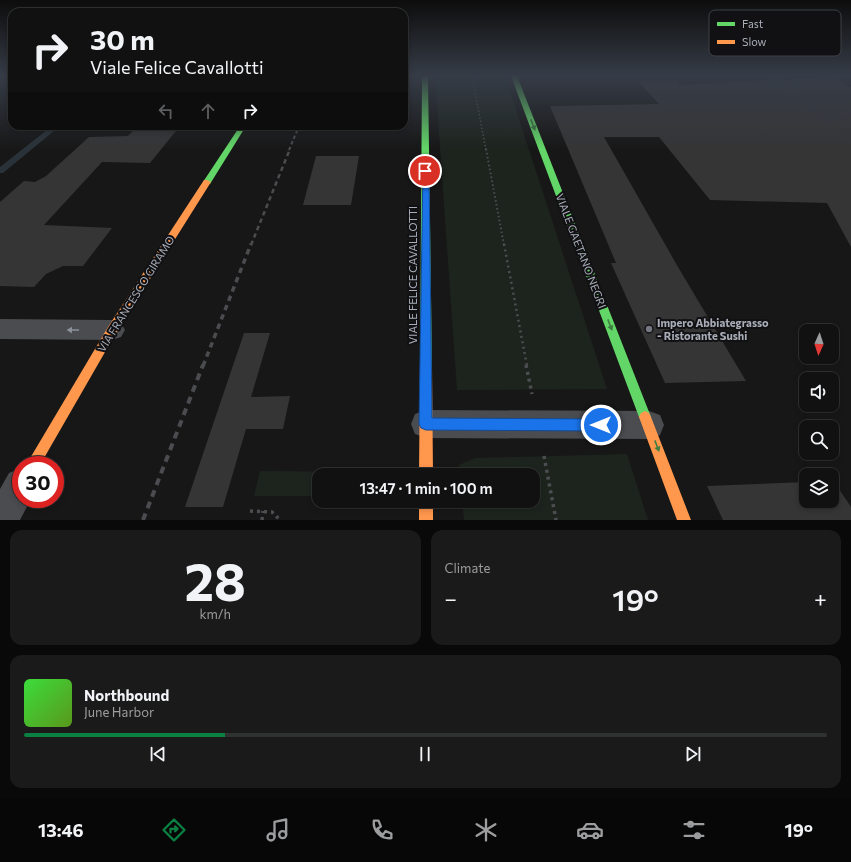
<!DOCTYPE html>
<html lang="en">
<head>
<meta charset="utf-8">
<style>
  :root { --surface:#111; --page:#1a1a1a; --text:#f1f3f6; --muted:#9c9d9f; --line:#303131; --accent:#0b8043 }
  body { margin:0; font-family:Commissioner,sans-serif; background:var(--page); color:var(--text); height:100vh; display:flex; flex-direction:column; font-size:15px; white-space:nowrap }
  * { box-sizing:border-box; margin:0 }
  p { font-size:13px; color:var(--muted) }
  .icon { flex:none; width:22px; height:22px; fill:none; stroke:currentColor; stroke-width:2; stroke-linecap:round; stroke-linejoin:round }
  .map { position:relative; height:520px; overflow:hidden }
  .panel { display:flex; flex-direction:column; gap:10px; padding:10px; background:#090909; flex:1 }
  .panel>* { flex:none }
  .hud { position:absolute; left:8px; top:8px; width:400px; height:122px; border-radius:12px; box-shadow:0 2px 6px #0003,0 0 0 1px var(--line); background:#111; color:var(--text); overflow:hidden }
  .needle { width:26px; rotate:183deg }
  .buttons { position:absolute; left:799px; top:324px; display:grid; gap:8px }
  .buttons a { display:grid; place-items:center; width:40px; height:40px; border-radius:8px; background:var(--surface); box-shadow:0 2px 6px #0003,0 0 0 1px var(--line); font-size:20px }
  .speed { position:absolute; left:12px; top:456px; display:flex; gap:8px; font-size:20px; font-weight:700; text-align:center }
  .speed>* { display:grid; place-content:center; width:52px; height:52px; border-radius:50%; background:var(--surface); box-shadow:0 2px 6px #0003,0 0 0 1px var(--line); line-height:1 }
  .speed .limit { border:6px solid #d22; background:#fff; color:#111 }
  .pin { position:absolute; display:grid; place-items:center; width:34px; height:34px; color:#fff; margin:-17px; border:2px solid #fff; border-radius:50%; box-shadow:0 1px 4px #0007 }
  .me { position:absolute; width:44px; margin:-22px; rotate:270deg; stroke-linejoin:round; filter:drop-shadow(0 0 3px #0008) }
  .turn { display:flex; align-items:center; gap:14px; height:84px; padding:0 16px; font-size:18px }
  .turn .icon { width:52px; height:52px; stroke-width:2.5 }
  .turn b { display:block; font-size:28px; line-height:34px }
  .lanes { display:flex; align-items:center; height:38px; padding:0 16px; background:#0003; justify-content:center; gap:20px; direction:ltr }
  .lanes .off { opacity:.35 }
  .big { font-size:30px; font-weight:600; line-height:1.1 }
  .panel .tile { flex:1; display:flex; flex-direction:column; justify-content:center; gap:6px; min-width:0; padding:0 14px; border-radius:12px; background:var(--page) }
  .panel .dial { align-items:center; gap:0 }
  .dial b { font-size:52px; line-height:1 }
  .song { display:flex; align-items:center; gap:12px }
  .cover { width:48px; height:48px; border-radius:6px; background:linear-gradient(135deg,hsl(120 70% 55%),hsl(90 70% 35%)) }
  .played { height:4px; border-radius:2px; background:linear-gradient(90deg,var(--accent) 25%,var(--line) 25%) }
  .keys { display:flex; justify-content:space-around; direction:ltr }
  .heat { display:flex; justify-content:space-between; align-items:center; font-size:22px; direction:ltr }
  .panel .tiles { flex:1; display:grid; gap:10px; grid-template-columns:1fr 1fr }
  .tile:last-child { grid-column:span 2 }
  .trip { position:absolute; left:312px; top:468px; width:228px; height:40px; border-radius:12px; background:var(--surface); box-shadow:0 2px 6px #0003,0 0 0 1px var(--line); font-weight:600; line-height:40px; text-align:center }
  .dock { display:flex; height:64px; justify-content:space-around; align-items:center; background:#070707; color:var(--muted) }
  .dock .icon { width:28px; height:28px }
  .dock .current { color:var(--accent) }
  .dock b { font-size:18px; color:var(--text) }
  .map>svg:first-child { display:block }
  .green { fill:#1d241e }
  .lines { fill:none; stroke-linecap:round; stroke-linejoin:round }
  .stream { fill:#2a3239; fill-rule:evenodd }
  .building { fill:#353536 }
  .street-tunnel { stroke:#343537; stroke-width:14; stroke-dasharray:14 8; stroke-linecap:butt }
  .path-far3 { stroke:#4d4e52; stroke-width:1.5; stroke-dasharray:1.5 2; stroke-linecap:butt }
  .path-far2 { stroke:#4d4e52; stroke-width:2; stroke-dasharray:1.5 2.5; stroke-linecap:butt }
  .path-far1 { stroke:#4d4e52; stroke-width:2.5; stroke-dasharray:2 3.5; stroke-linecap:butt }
  .path { stroke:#4d4e52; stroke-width:3.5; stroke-dasharray:3 4; stroke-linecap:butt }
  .street { fill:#4b4c50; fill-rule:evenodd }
  .fast { fill:#63d668; fill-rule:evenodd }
  .slow { fill:#ff974d; fill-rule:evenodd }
  .rail-far3 { stroke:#4b4c4f; stroke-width:2; stroke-dasharray:3.5 2.5; stroke-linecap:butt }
  .rail-far2 { stroke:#4b4c4f; stroke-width:2.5; stroke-dasharray:4.5 3.5; stroke-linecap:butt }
  .rail-far1 { stroke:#4b4c4f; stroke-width:3.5; stroke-dasharray:5.5 4.5; stroke-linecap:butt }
  .rail { stroke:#4b4c4f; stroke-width:4; stroke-dasharray:7 5.5; stroke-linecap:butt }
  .oneway { fill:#3e7d42 }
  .oneway2 { fill:#8c9099 }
  .route { fill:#1a73e8; stroke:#114b97 }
  .poi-dot { fill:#757880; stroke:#111113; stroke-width:1.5 }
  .labels { text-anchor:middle; stroke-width:4; stroke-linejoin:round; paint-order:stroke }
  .street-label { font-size:11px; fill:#a8adb8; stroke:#111113 }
  .poi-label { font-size:11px; font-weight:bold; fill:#a8adb8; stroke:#111113; text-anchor:start }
  .key { fill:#111113; stroke:#3e4045; stroke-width:1 }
  .key-label { font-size:11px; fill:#a8adb8 }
</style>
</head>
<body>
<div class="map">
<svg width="851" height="520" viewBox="0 0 851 520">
  <rect width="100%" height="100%" fill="#171717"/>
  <!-- green -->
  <path class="green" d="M435 76H505L607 389 457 390Z
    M627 454 648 520H464L462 501H533V475H460L459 465 475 458Z
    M260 471 369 472V475H319V496H254Z"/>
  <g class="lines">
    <!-- stream -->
    <path class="stream" d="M52 126H60L3 173H0V167Z"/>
  </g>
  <!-- building -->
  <path class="building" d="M833 77 851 87V247L827 203 710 200 659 137H604L678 267 746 381 665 383 611 263H616L550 106 659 104 638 81H676L680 85Z
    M137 126H180L150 163 102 162 44 225 112 228 83 266H63L46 274 34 287 0 286V202L24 181 35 182 46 176 89 137 128 136Z
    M316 156H359L351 205H303Z
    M244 333H270L251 397 290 396 283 429H246L223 507H185Z
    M832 480H833L851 507V520H723L707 486 806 482V501H832Z"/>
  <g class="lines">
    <!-- street-tunnel -->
    <path class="street-tunnel" d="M768 76 851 128"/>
    <!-- path-far3 -->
    <path class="path-far3" d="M472 76 486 150"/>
    <!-- path-far2 -->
    <path class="path-far2" d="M486 149 504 245"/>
    <!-- path-far1 -->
    <path class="path-far1" d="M504 244 527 366"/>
    <!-- path -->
    <path class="path" d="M526 365 532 394
      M544 456 556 520
      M250 511 272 512 280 520
      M262 520 263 511"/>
    <!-- street -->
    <path class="street" d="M0 319 112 320 121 323 125 330 121 337 112 340 0 339Z
      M426 410 649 411 660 415 664 425 660 435 649 439 426 438 415 434 411 424 415 414Z
      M21 468V499H31L20 520H0V489L9 473Z"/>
    <!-- fast -->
    <path class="fast" d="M422 76H428L432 367 430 370 426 372 422 370 420 367Z
      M511 76H517L651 417 649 421 645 423 641 421 639 417Z
      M240 126H246L210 184H204L203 182Z"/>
    <!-- slow -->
    <path class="slow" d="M204 180H207L211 182 116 333 40 465H26L108 327Z
      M426 362 430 364 432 367 433 475H419L420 367 422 364Z
      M645 411 649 413 651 417 691 520H677L639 417 641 413Z
      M419 501H433V520H419Z"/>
    <!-- rail-far3 -->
    <path class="rail-far3" d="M289 150 299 126"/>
    <!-- rail-far2 -->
    <path class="rail-far2" d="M251 245 290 149"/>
    <!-- rail-far1 -->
    <path class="rail-far1" d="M203 366 251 244"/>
    <!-- rail -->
    <path class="rail" d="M143 520 203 365"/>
  </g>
  <!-- one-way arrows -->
  <defs><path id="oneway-solid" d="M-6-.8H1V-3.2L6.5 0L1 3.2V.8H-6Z"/></defs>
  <g class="oneway">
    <use href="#oneway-solid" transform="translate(533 125) rotate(69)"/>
    <use href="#oneway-solid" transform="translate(610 325) rotate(69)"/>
    <use href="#oneway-solid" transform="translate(657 446) rotate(69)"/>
  </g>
  <use class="oneway2" href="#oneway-solid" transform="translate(73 330) rotate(-180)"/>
  <!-- sky -->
  <linearGradient id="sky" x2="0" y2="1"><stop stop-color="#0d0d0d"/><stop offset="0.51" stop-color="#363c47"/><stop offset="1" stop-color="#363c47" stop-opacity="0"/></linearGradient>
  <rect width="851" height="149" fill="url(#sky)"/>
  <!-- route -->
  <path class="route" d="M423 169H425L429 171 432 418 601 419 606 421 608 425 606 429 601 431 426 430 421 428 419 424Z"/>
  <!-- markers -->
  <circle class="poi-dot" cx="649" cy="329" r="4"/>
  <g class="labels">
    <!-- street labels -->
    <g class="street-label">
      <text transform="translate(581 251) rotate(69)" y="4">VIALE GAETANO NEGRI</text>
      <text transform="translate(413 275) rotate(-90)" y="4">VIALE FELICE CAVALLOTTI</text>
      <text transform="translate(136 294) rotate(-58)" y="4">VIA FRANCESCO GIRAMO</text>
    </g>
    <!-- poi labels -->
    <g class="poi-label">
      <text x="657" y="327">Impero Abbiategrasso<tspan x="657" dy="13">- Ristorante Sushi</tspan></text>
    </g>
  </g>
  <!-- legend -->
  <rect x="709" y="10" width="132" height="46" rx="6" class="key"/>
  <rect x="717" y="22" width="18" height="4" fill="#63d668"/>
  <rect x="717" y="40" width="18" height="4" fill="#ff974d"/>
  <g class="key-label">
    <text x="742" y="28">Fast</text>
    <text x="742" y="46">Slow</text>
  </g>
</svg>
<div class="buttons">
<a><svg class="needle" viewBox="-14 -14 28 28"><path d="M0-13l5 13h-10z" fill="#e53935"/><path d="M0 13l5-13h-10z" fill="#9c9d9f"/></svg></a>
<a><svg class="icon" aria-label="sound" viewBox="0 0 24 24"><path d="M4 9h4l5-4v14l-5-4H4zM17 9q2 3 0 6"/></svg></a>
<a><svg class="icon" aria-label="search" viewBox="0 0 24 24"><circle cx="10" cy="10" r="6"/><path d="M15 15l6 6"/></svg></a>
<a><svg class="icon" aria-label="layers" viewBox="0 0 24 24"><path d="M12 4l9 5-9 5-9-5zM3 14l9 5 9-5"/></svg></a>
</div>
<div class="speed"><div class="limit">30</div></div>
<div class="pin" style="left:425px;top:171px;background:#d93025"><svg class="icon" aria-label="arrive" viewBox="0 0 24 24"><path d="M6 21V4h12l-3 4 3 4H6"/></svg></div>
<svg class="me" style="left:601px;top:425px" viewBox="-20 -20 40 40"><circle r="17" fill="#1a73e8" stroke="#fff" stroke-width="3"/><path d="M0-11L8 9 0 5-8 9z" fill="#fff"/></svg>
<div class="trip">13:47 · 1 min · 100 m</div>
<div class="hud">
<div class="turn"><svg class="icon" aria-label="right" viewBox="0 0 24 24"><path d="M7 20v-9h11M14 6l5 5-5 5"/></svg><div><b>30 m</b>Viale Felice Cavallotti</div></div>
<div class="lanes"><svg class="icon off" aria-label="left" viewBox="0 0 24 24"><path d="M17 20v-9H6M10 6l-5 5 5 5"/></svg><svg class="icon off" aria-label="ahead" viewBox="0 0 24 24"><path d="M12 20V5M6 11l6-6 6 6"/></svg><svg class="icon" aria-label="right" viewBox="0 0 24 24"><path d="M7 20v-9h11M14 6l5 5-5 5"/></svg></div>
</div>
</div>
<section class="panel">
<div class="tiles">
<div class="tile dial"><b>28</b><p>km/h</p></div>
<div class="tile"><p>Climate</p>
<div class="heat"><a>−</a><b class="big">19°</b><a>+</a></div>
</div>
<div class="tile">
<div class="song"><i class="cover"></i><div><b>Northbound</b><p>June Harbor</p></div></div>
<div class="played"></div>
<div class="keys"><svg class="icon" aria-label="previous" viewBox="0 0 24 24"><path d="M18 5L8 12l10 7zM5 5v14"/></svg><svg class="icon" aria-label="pause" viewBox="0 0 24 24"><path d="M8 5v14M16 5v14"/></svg><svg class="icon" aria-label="next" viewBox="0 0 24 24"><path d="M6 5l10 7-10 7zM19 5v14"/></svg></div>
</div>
</div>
</section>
<nav class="dock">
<b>13:46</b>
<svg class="icon current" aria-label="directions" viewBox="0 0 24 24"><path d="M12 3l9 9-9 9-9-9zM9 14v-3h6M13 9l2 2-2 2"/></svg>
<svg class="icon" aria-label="music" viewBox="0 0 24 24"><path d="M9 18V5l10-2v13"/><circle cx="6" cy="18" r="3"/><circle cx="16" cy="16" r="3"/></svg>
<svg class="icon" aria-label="phone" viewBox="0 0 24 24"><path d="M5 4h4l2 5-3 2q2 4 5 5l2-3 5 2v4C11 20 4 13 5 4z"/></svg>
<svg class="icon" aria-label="climate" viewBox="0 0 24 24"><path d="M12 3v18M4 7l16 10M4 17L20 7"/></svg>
<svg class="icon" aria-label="car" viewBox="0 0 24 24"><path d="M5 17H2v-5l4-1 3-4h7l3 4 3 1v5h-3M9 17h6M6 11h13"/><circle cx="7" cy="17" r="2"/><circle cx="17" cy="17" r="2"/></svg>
<svg class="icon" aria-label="filters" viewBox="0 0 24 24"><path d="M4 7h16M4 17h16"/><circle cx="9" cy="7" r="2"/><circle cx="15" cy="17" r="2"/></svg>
<b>19°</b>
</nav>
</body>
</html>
